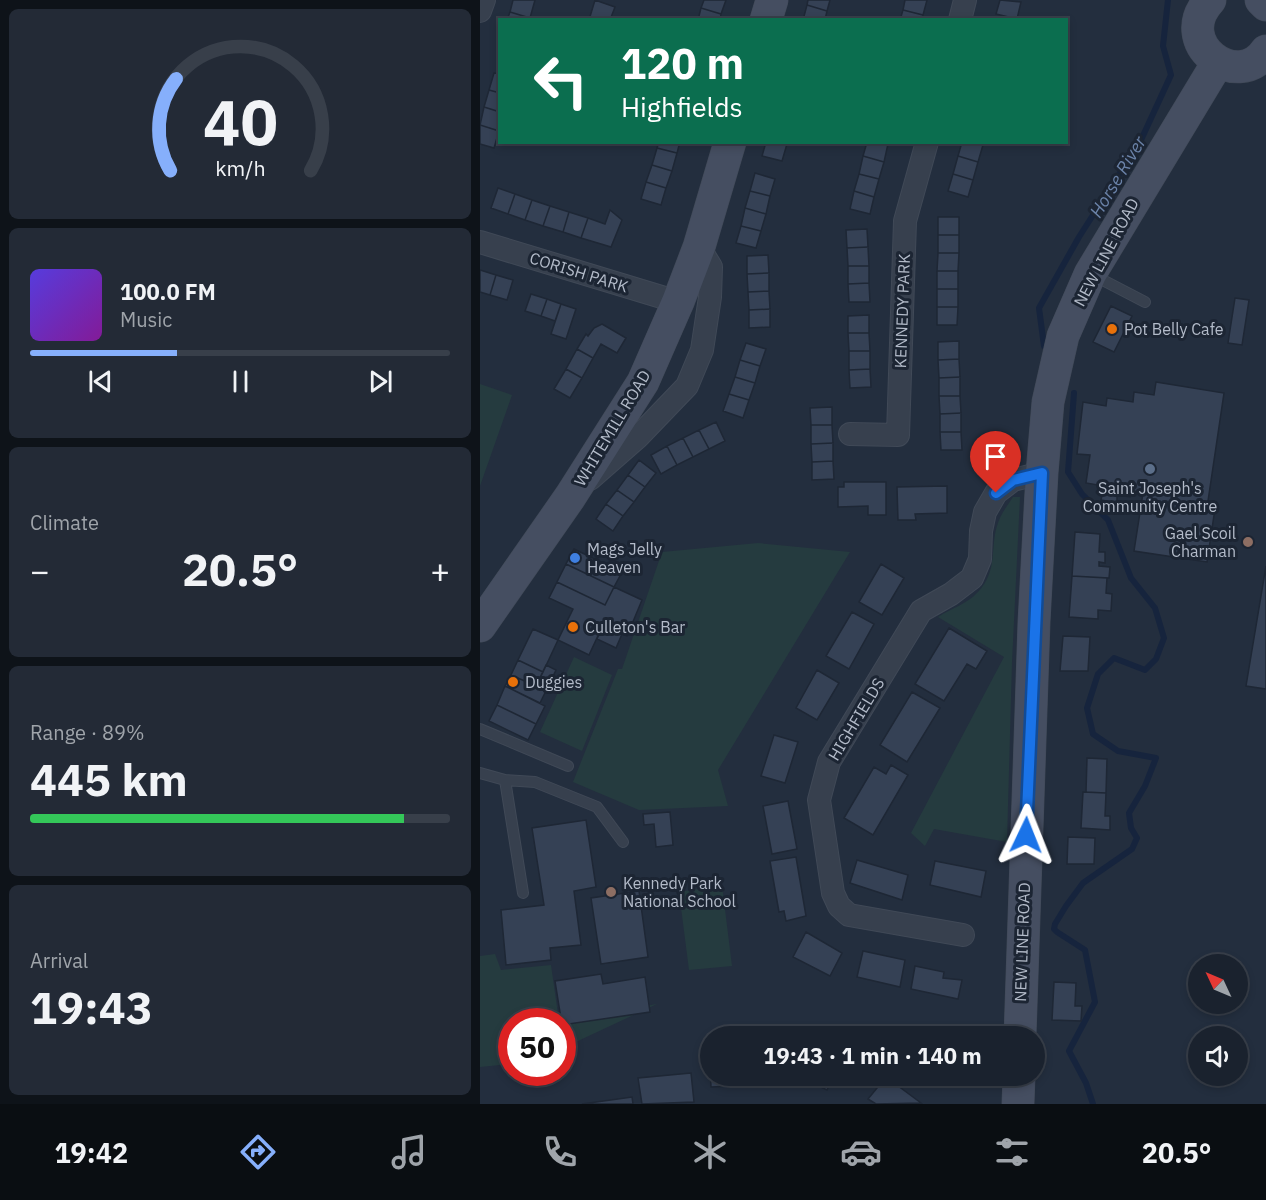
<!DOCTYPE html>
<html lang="en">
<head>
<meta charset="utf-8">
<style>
  :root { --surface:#1a222e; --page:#232a36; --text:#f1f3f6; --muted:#9fa4aa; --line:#383f4a; --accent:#86affb }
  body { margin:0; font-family:"IBM Plex Sans",sans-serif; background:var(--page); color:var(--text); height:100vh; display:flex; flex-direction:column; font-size:22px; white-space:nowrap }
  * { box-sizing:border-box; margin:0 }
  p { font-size:20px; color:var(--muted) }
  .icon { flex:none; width:33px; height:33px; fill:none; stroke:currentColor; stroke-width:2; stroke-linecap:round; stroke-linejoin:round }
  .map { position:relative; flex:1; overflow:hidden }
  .sheet { display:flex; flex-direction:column; gap:9px; padding:9px; background:#0e1319; width:480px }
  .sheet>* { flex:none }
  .guide { position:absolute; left:18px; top:18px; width:570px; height:126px; border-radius:0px; box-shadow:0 3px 9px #0003,0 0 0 2px var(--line); background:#0b6e4f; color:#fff; overflow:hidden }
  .needle { width:39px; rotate:314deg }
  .controls { position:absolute; left:708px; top:954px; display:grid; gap:12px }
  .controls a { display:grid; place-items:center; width:60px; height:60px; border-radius:50%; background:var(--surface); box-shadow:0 3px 9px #0003,0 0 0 2px var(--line); font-size:30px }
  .speed { position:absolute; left:18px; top:1008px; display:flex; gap:12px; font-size:30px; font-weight:700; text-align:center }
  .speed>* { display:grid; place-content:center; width:78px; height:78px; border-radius:50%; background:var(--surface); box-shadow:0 3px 9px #0003,0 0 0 2px var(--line); line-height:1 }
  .speed .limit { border:9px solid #d22; background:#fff; color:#111 }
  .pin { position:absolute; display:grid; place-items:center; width:51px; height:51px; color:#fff; margin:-62px -26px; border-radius:50% 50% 50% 0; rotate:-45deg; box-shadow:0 0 6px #0007 }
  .pin .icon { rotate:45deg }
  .me { position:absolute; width:66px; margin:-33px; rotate:2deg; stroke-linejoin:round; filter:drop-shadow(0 0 4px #0008) }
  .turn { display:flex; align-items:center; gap:21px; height:126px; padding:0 24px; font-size:27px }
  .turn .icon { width:78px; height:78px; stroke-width:2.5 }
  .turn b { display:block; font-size:42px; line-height:51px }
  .big { font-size:45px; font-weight:800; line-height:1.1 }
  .sheet .card { flex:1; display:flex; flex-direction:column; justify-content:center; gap:9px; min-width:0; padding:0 21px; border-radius:9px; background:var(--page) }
  .sheet .dial { align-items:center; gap:0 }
  .dial svg { height:156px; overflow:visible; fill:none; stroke:var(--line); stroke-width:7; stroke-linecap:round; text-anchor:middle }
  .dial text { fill:var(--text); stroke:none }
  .song { display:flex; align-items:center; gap:18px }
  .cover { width:72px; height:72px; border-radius:9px; background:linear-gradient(135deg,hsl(250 70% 55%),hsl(290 70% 35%)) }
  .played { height:6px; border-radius:3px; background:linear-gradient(90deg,var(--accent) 35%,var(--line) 35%) }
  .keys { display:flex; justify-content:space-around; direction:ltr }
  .heat { display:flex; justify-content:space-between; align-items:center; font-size:33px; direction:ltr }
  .charge { height:9px; border-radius:4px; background:linear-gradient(90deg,#34c759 89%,var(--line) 0) }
  .trip { position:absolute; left:220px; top:1026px; width:345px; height:60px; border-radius:30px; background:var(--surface); box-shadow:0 3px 9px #0003,0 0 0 2px var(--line); font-weight:800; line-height:60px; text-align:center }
  .menu { display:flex; height:96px; justify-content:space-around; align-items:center; background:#0a0e12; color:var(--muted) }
  .menu .icon { width:42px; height:42px }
  .menu .on { color:var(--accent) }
  .menu b { font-size:27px; color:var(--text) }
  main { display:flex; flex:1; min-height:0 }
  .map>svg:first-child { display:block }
  .green { fill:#253b3f }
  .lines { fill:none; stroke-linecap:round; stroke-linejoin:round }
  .stream { stroke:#16243d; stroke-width:6 }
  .building { fill:#354155; stroke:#1e2735; stroke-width:1.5 }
  .lane-casing { stroke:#404957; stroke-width:12 }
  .street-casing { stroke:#404957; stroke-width:24 }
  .secondary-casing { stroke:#404957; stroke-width:33 }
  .lane { stroke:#37404e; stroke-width:10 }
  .street { stroke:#37404e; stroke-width:22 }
  .secondary { stroke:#454e61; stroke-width:32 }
  .route-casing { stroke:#114b97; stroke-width:15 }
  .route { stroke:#1a73e8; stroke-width:10 }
  .food-dot { fill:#e8710a; stroke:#1c2533; stroke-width:2 }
  .service-dot { fill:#5c6f8a; stroke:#1c2533; stroke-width:2 }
  .education-dot { fill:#8d6e63; stroke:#1c2533; stroke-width:2 }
  .shop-dot { fill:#3f7fe0; stroke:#1c2533; stroke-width:2 }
  .labels { text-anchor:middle; stroke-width:6; stroke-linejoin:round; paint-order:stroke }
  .street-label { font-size:16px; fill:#b3bbc9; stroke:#1c2533 }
  .poi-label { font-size:16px; fill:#b3bbc9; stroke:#1c2533; text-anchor:start }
  .water-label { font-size:18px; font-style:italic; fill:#6b83a9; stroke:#1c2533 }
</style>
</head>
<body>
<main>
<section class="sheet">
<div class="card dial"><svg viewBox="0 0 100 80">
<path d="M14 69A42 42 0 1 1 86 69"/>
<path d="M14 69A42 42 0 0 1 17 22" stroke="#86affb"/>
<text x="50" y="56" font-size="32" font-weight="700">40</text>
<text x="50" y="72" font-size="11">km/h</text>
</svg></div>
<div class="card">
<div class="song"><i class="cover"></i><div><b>100.0 FM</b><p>Music</p></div></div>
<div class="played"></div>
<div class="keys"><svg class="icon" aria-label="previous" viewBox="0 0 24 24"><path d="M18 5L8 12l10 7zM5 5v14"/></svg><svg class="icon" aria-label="pause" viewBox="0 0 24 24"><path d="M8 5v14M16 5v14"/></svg><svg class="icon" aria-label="next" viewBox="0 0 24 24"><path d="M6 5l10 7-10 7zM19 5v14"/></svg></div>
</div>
<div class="card"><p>Climate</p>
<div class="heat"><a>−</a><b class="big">20.5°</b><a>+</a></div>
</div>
<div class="card"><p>Range · 89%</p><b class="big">445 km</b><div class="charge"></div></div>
<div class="card"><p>Arrival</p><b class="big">19:43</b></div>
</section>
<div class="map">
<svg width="786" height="1104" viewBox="0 0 786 1104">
  <rect width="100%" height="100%" fill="#232e3e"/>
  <!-- green -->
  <path class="green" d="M0 384 32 395 0 486Z
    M533 497H540L532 662 527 842 454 829 445 846 431 833 524 657 458 617C472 608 487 604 498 592 518 571 510 549 517 526 520 515 527 506 533 497Z
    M278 543 370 552 238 770 248 806 159 810 93 782 138 669H142L182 552Z
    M94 657 132 675 102 751 60 732Z
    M242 885 252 966 209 970 199 892Z
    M15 954 21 970 71 965 79 1021 177 1004 83 1048 82 1022H32L31 1064 0 1067V956Z"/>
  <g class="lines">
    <!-- stream -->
    <path class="stream" d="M564 346 559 308 599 237 661 140 691 75 683 46 688 0
      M594 393 588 472 602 494 628 520 651 578 675 608 684 638 676 659 665 670 634 658 618 674 607 708 613 734 638 751 676 758 665 786 649 813 651 828 657 838 652 849 603 883 586 906 575 924 574 929 577 932 605 950 615 1002 589 1051 606 1083 613 1104"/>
  </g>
  <!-- building -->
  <path class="building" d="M33 0H55L50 18 30 12Z
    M115 0 135 7 130 20H109Z
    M224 0H246L241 14 221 8Z
    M328 0H350L347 11 327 5Z
    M425 0H447L443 15 423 10Z
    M520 0 541 2 537 19 516 14Z
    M327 5 347 11 345 20H323Z
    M221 8 241 14 240 20H218Z
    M423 10 443 15 442 20H420Z
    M30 12 50 18 49 20H27Z
    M14 73 20 74V93L9 90Z
    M9 90 20 93V112L4 107Z
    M4 107 20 112 19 131 0 125Z
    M0 125 19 131 14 148 0 144Z
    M179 142H200L197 153 177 148Z
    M286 142 307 144 302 161 282 156Z
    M387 142 408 144 404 162 383 156Z
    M482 142 503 145 498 162 478 156Z
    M177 148 197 153 192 171 172 165Z
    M383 156 404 162 399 179 379 174Z
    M478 156 498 162 493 180 473 174Z
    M172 165 192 171 186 188 166 182Z
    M275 173 295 179 290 196 270 191Z
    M379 174 399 179 394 197 374 191Z
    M473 174 493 180 488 197 468 191Z
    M166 182 186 188 181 205 161 199Z
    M18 188 35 194 28 214 11 208Z
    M270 191 290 196 286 214 265 208Z
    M374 191 394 197 390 214 370 209Z
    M35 194 52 200 45 220 28 214Z
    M52 200 70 206 63 226 45 220Z
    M70 206 89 212 83 232 63 226Z
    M265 208 286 214 281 231 261 226Z
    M130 210 142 220 131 247 101 238 108 218 125 224Z
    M89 212 108 218 101 238 83 232Z
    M458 217H479V235H458Z
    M261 226 281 231 276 248 256 243Z
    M387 229 388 247 367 248 366 230Z
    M458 235H479V253H458Z
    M388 247 389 266H368L367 248Z
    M458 253H479L478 271H457Z
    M288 255 289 273 267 274V256Z
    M368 266H389V283L368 284Z
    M0 270 16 275 10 295 0 292Z
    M457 271H478V289H457Z
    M289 273V291L268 292 267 274Z
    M16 275 33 280 27 300 10 295Z
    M389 283 390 302H369L368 284Z
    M457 289H478V307H457Z
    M289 291 290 309 269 310 268 292Z
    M51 294 67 299 61 316 45 311Z
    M755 298 769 300 762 345 748 343Z
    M67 299 81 304 75 321 61 316Z
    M81 304 96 309 86 339 71 334Z
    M631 306 652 316 634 352 613 342Z
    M457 307H478L477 325H457Z
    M290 309V327L269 328V310Z
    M389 315V333H368V316Z
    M122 324 146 338 137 353 121 344 113 358 97 349 106 334 108 336 114 328Z
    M368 333H389L390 351H369Z
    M479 341V359L458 360V342Z
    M266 343 286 349 280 366 260 360Z
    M97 349 113 358 102 378 86 369Z
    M369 351H390V369L369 370Z
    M479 359 480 377 459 378 458 360Z
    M260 360 280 366 275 383 255 377Z
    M86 369 102 378 90 398 74 389Z
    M390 369 391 387 370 388 369 370Z
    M255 377 275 383 269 400 249 394Z
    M480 377V396H459V378Z
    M676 382 744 393 728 501 736 502 727 562 654 551 663 493 650 491V497L637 495V503L621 500 624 486 606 483 610 455 597 454 603 402 626 406 627 398 653 402 654 392 674 395Z
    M249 394 269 400 263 418 243 411Z
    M459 396H480L481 413 460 414Z
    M352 407V425H331L330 408Z
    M481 413V432H460V414Z
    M236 422 245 441 229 449 219 430Z
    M331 425H352L353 443 331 444Z
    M219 430 229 449 213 457 203 438Z
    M460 432H481L482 450H461Z
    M203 438 213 457 197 465 187 446Z
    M353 443V461L332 462 331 444Z
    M187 446 197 465 181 474 171 455Z
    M159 460 176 473 165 487 148 475Z
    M353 461 354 479 332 480V462Z
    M148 475 165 487 154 502 137 490Z
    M364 482H406V515H388V506L358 507V487H364Z
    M467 486V513L435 514 436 520H418L417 487Z
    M137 490 154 502 143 516 126 504Z
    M126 504 143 516 133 531 116 519Z
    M595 532 620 534 619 552H625V563L619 562V566L630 567 629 578 592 576Z
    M94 549 142 572 134 587 86 564Z
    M86 564 134 587 125 605 77 582Z
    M401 564 424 578 402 615 379 602Z
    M786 566V689L766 686Z
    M592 576 627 578 626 593 632 594 631 611 618 610V619L589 617Z
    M77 582 125 605 134 587 162 600 147 636 123 625 109 655 78 640 93 609 69 598Z
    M372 612 394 624 369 669 346 656Z
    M123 625 142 634 136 648 117 639Z
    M469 628 507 651 496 669 487 664 464 701 435 684Z
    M53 629 78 640 63 672 38 660Z
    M583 636 610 637 608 671H580Z
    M38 660 63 672 56 686 31 675Z
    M66 665 76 670 60 703 25 686 31 675 56 686Z
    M337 670 359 683 337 720 316 708Z
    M25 686 65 706 56 724 17 705Z
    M432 692 460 708 427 762 400 745Z
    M17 705 56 724 48 740 9 721Z
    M294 735 318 742 305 783 281 776Z
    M607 758 627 759 626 793 606 792Z
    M411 765 428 775 393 835 364 818 394 767 406 774Z
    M603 792 626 793 625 816H630V830L601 828Z
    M308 801 317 849 292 854 283 806Z
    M190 812 193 845 176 847 174 824 164 825 163 814Z
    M106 820 116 887 94 891 101 945 70 948 71 960 26 965 21 910 64 905 52 828Z
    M588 837 615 838 614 864H587Z
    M316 857 326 916 306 921 304 911 299 912 290 861Z
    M377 860 428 875 422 900 370 883Z
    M455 861 506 871 501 897 450 885Z
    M159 891 168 957 121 964 111 898Z
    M326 932 362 953 350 976 313 957Z
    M383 951 425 960 420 987 377 977Z
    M435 966 464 972 463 978 482 980 478 999 431 989Z
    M121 974 123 984 165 977 170 1012 82 1025 75 981Z
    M574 982 596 983 595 1006H602L601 1021 572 1020Z
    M230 1064 231 1076H289L290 1086H270L271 1082 252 1083 253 1086 231 1087Z
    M211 1073 214 1102 162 1104 158 1078Z
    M318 1076H353L347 1090Z
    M406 1077 441 1103 396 1104 388 1099Z
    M152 1097 153 1104H102Z"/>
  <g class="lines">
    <!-- lane casing -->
    <g class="lane-casing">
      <path id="lane" d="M613 275 665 302
        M0 729 88 766
        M0 773 25 780 43 893
        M25 780 55 782 117 807 143 842"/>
    </g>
    <!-- street casing -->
    <g class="street-casing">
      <path id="street" d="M0 11 4 0
        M480 20 485 0
        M0 242 198 302
        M370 434 418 435 425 221 447 142
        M110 479 158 437 207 386 222 350 230 297 231 267 219 247
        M483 935 369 915 359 906 353 893 339 800 349 762 441 611 471 594 492 578 500 559 501 531 505 512 516 493 533 480 562 473"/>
    </g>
    <!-- secondary casing -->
    <g class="secondary-casing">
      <path id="secondary" d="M730 0C690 43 758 93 786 51
        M781 0 786 5
        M286 20 292 0
        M0 626 90 497 163 382 198 302 219 247 250 142
        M540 1036 554 622 562 473 568 402 583 336 610 274 738 62
        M538 1104 539 1076"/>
    </g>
    <!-- lane -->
    <use href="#lane" class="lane"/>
    <!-- street -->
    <use href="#street" class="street"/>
    <!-- secondary -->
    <use href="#secondary" class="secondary"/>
  </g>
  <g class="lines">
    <!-- route casing -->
    <g class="route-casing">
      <path id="route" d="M516 493 533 480 562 473 546 835"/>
    </g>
    <!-- route -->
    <use href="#route" class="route"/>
  </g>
  <!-- markers -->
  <g class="food-dot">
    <circle cx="632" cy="329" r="6"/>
    <circle cx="93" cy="627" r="6"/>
    <circle cx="33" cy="682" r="6"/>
  </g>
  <circle class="service-dot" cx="670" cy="469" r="6"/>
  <g class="education-dot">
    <circle cx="768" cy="542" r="6"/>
    <circle cx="131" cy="892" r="6"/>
  </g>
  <circle class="shop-dot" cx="95" cy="558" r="6"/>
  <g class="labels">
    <!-- street labels -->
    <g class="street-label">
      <text transform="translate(626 252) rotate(-62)" y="6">NEW LINE ROAD</text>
      <text transform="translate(99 272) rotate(17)" y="6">CORISH PARK</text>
      <text transform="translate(422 311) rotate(-88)" y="6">KENNEDY PARK</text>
      <text transform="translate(132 428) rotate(-59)" y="6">WHITEMILL ROAD</text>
      <text transform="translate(376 719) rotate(-59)" y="6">HIGHFIELDS</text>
      <text transform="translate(542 942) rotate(-88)" y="6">NEW LINE ROAD</text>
    </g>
    <!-- poi labels -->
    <g class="poi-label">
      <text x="644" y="335">Pot Belly Cafe</text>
      <text x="670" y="494" text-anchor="middle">Saint Joseph's<tspan x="670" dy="18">Community Centre</tspan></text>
      <text x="756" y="539" text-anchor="end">Gael Scoil<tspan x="756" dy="18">Charman</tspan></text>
      <text x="107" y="555">Mags Jelly<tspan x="107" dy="18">Heaven</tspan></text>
      <text x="105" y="633">Culleton's Bar</text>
      <text x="45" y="688">Duggies</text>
      <text x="143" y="889">Kennedy Park<tspan x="143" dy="18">National School</tspan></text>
    </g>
    <!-- water labels -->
    <g class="water-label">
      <text transform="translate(638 177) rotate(-59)" y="6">Horse River</text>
    </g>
  </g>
</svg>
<div class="controls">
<a><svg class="needle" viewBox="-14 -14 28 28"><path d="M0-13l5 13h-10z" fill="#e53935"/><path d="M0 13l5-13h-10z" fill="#9fa4aa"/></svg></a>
<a><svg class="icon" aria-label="sound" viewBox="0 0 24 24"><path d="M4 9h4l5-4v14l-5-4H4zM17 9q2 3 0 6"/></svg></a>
</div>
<div class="speed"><div class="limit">50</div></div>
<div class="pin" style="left:516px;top:493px;background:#d93025"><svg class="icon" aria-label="arrive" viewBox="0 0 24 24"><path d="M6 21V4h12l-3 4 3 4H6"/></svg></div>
<svg class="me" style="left:546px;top:835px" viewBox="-20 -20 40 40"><path d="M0-17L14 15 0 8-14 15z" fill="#1a73e8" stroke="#fff" stroke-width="4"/></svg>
<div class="trip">19:43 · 1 min · 140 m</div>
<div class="guide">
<div class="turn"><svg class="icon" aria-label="left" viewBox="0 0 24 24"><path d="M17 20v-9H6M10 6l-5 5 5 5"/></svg><div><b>120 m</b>Highfields</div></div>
</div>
</div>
</main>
<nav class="menu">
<b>19:42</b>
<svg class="icon on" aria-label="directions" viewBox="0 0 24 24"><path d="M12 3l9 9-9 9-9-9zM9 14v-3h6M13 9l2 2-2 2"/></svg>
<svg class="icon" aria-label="music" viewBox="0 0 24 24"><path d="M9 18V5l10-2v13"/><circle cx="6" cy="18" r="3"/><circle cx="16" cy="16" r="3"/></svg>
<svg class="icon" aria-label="phone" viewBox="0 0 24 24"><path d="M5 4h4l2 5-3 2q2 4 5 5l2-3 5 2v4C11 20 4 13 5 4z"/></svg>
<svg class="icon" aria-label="climate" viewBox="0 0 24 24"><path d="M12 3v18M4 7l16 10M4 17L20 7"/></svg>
<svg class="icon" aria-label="car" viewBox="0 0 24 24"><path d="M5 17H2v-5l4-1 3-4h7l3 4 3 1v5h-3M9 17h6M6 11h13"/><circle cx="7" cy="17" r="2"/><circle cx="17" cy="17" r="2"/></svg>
<svg class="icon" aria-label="filters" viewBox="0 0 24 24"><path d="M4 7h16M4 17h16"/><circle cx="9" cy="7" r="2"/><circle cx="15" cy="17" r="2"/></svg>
<b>20.5°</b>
</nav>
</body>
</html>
